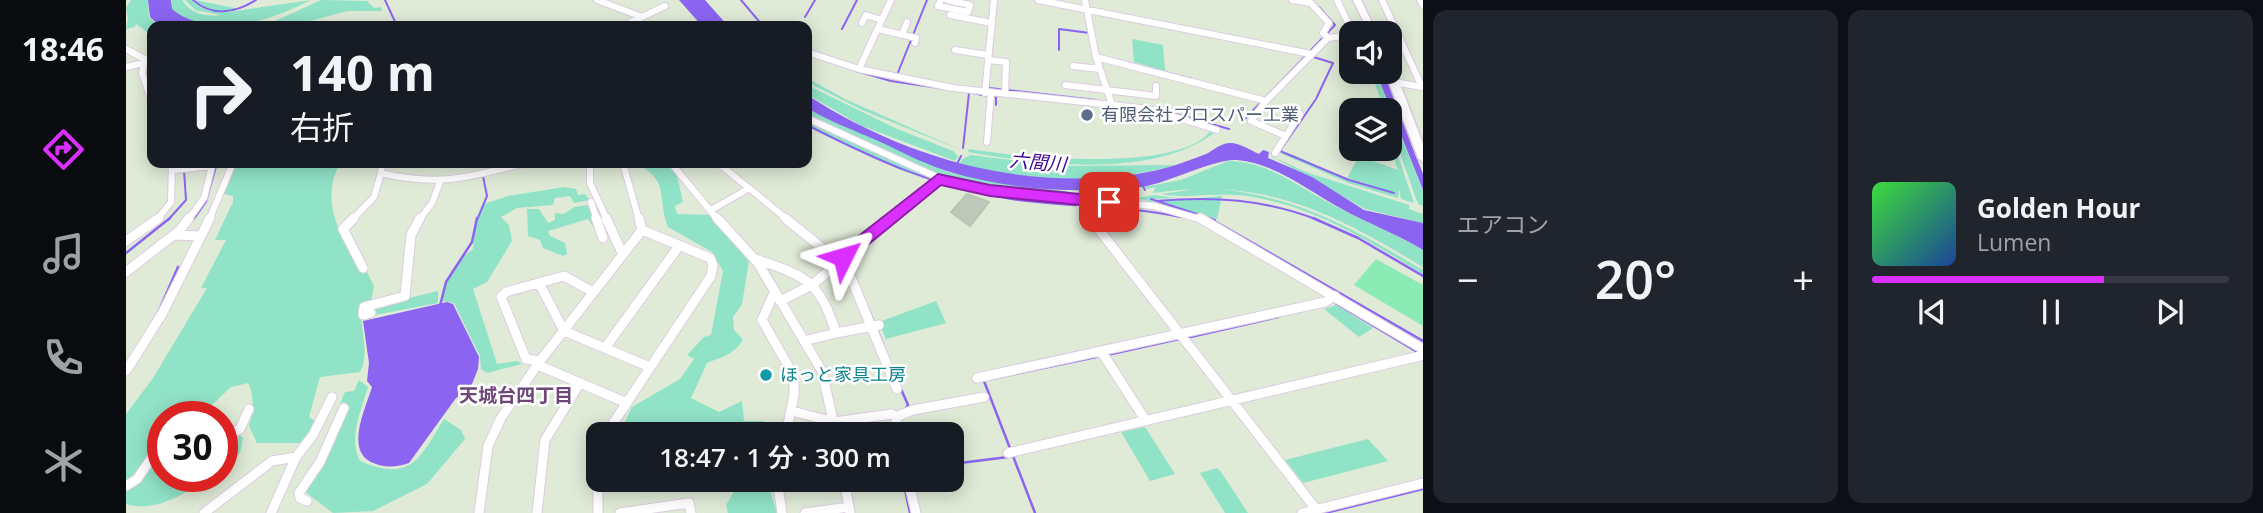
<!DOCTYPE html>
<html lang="ja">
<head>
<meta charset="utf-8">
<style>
  :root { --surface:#171b24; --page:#20242c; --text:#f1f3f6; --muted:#9ea1a6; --line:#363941; --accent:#da2fff }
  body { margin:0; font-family:"Open Sans","Noto Sans JP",sans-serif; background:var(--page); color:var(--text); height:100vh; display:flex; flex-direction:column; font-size:26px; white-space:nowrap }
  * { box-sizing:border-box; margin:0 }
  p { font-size:23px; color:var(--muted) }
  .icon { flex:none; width:38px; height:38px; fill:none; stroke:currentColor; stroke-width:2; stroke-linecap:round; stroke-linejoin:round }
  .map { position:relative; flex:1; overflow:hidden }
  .sheet { display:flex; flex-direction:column; gap:10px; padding:10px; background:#0d0f14; width:840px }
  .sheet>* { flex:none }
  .banner { position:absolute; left:21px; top:21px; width:665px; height:147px; border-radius:14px; box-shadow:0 4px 18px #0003; background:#171b24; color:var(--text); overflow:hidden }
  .tools { position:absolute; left:1213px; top:21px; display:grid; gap:14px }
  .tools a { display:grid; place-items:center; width:63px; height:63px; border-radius:14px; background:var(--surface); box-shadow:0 4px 18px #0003; font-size:35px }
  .speed { position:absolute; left:21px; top:401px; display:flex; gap:14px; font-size:35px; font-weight:700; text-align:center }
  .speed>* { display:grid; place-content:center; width:91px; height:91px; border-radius:50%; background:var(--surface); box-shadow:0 4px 18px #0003; line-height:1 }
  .speed .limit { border:10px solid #d22; background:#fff; color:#111 }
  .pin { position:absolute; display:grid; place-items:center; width:60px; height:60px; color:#fff; margin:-30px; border-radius:14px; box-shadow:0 4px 10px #0006 }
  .me { position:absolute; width:77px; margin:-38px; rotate:50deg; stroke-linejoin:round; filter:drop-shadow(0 0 5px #0008) }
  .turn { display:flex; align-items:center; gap:24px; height:147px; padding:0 28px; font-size:32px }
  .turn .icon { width:91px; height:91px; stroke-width:2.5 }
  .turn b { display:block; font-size:49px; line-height:60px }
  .big { font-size:52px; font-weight:600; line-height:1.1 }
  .sheet .widget { flex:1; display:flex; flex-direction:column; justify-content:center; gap:10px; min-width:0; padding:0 24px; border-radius:14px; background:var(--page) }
  .song { display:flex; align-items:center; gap:21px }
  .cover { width:84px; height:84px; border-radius:10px; background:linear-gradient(135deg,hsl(120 70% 55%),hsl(220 70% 35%)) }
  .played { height:7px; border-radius:4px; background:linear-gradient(90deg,var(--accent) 65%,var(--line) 65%) }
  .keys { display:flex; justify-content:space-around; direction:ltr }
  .heat { display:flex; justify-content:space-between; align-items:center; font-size:38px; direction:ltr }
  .sheet .tiles { flex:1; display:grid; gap:10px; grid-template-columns:repeat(2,1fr) }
  .trip { position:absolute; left:460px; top:422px; width:378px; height:70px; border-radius:14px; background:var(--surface); box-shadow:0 4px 18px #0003; font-weight:600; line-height:70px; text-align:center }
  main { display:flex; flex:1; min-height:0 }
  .dock { display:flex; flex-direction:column; width:126px; justify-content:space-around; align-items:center; background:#090b0e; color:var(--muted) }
  .dock .icon { width:49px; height:49px }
  .dock .active { color:var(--accent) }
  .dock b { font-size:32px; color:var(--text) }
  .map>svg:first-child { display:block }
  .green { fill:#91e3c8 }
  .pitch { fill:#8cebb5 }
  .water { fill:#8b65f1 }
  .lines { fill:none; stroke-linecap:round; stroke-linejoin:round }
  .stream-far1 { stroke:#8b65f1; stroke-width:2 }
  .stream { stroke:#8b65f1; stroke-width:2.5 }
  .building { fill:#bfc8ba; stroke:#b8c5b1; stroke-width:2 }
  .street-far1-casing { stroke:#ddcce1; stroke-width:8 }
  .street-casing { stroke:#ddcce1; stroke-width:11 }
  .secondary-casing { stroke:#ddcce1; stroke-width:3 }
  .street-far1 { stroke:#fff; stroke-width:6 }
  .street { stroke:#fff; stroke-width:9 }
  .secondary { fill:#fff; fill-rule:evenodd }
  .route { fill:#da2fff; stroke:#8e1fa6; stroke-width:2 }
  .service-dot { fill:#5c6f8a; stroke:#fff; stroke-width:2.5 }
  .culture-dot { fill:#0f9aa8; stroke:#fff; stroke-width:2.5 }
  .labels { text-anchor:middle; stroke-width:5; stroke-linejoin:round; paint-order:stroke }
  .service-label { font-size:18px; fill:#4e5e75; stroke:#fff; text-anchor:start }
  .culture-label { font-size:18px; fill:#0d838f; stroke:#fff; text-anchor:start }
  .water-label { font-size:19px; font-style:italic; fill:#3c0998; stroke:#fff }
  .neighbourhood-label { font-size:19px; font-weight:bold; fill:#6f4678; stroke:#fff }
</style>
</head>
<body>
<main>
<nav class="dock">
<b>18:46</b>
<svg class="icon active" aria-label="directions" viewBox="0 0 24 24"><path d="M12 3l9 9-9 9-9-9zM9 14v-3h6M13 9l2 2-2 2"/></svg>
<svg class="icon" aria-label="music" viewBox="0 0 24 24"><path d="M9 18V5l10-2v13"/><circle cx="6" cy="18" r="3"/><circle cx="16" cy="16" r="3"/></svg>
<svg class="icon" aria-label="phone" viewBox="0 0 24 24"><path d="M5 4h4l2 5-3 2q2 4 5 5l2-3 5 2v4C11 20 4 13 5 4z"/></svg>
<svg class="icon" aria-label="climate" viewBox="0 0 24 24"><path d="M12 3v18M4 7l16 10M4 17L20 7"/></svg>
</nav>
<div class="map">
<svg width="1297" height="513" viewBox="0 0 1297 513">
  <rect width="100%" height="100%" fill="#dfead7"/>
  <!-- green -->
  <path class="green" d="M5 0H22L23 17 33 26H26V36L10 24 9 27 0 29 2 19 0 8Z
    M46 0H56C65 14 80 17 95 15L69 10 59 0H66C72 8 82 11 91 11L76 7 69 0 113 9 100 11 103 12 185 0C145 20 85 43 46 9Z
    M195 0 241 1 248 8 255 7 256 11H222L165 26 161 22 138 26Z
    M1006 39 1037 45 1039 71 1008 62Z
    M1245 72H1250L1297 191V206L1292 204 1264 125V110H1258Z
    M681 78 719 99 835 150 736 110 681 82Z
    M681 85 769 128 827 151 832 156 829 161 736 126 681 94Z
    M681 109 822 172 885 185 941 191 943 195 954 198 904 193 821 177 681 116Z
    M681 119 794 172 805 180 773 169 690 129 681 124Z
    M1085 130 1088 133C1027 179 913 165 842 152L843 149C890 157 1056 174 1085 130Z
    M1264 132 1288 203 1275 199 1273 189 1272 198 1222 183 1152 152 1168 155 1224 181 1269 194 1221 178 1233 156 1272 170 1264 147Z
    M845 155 932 166 1050 165C983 183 901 186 834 164L836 159Z
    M1145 156 1180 172 1283 205V209L1297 214V223L1239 209Z
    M1102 161C1142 161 1172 187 1205 204 1236 220 1267 233 1297 250V267C1204 211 1138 177 1027 193L1030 187 1021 189 1018 187 1055 180Z
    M111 163H214C193 202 215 237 235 272H241L248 286 245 301 236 304C232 326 245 353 234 372L194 377 183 417 190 422 174 443H131L123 426C127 412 129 396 122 383L105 387 74 416H37V454L29 453 9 477 0 483V414L27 378 81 288H75L100 240H89L107 202V196L98 194Z
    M511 163H541L550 172 557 202 549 206 551 214 583 215 615 248 623 261 616 304 607 317 608 330 617 339C610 354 596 357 581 363L565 398 593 412 616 401 618 421H637L639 428 630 430 631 434H493L506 407 554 379 568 359 561 355 578 337 585 335 597 271 586 252 542 227C530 194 545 184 511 163Z
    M438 187 450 189 452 195 459 194 464 200 448 203 444 196 429 198 427 205 391 208 375 217 383 225 386 241 361 282 347 289 371 364 391 361 396 364 361 373 355 369 354 356 328 303 316 301C314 283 332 259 347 249L349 228 358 204 382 196Z
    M1076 188C1161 192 1219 223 1290 266L1297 270V274C1241 240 1188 206 1121 196 1099 192 1050 199 1036 194Z
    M1028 195 1049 198 1024 199 1027 202 1059 209 1090 221 1296 341 1297 346 1078 218 1011 198Z
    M1096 196 1091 219 1031 202Z
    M463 205 472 227 469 229 462 219 422 231 424 236 439 243 441 254 437 256 417 248 414 240 402 236 401 209H413L422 223 429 220V213L438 214 448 207Z
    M312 291V303L238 317 241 308Z
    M810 301 820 323 760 339 753 322Z
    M1210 305 1247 328 1233 337 1198 309Z
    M233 380 242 387C235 411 222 438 234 461 285 483 294 458 318 419L335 430 339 439 301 484 247 511 207 513 178 491 197 463 223 405 214 404 219 392 228 391Z
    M1019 427 1049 474 1024 481 995 432Z
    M111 432 117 438 114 453 96 468V440Z
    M1242 439 1262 461 1177 483 1159 460Z
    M26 459 37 463V476H85C59 494 30 513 0 504V488Z
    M1091 468 1095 472 1122 513H1099L1074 473Z
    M610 480H641L651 513H602L600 505 612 485Z"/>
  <!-- pitch -->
  <path class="pitch" d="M1250 259 1297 285V326L1228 285Z"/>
  <!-- water -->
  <path class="water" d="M22 0H45L46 9C59 21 79 24 96 26H34L24 17Z
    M553 0H579L602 26H576Z
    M1250 72H1257L1261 80 1297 174V190Z
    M681 95C779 158 894 191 1011 174 1037 170 1057 163 1080 154 1088 150 1095 143 1104 143 1114 143 1124 150 1133 154L1137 150 1143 152 1142 158 1186 177 1238 210 1297 223V250C1271 234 1243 224 1216 209 1182 191 1152 164 1111 160 1089 158 1043 183 1015 187 951 194 882 190 821 171 795 163 769 148 743 137 722 128 701 120 681 108Z
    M321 302 327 304 353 357 352 369 344 389 330 398 283 463C272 467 262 468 250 464 217 454 239 410 246 387L241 381 243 363 237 321Z"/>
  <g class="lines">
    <!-- stream-far1 -->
    <path class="stream-far1" d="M67 0C86 17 109 13 130 0
      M259 0 271 26
      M615 0 637 26
      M679 17 689 0
      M716 29 731 0
      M933 50V29L964 33
      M1184 56 1207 63 1190 99 1154 151 1223 180 1268 193
      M988 59 1066 79
      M730 71 765 81 813 88
      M771 75 801 0
      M863 83V88L970 100
      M847 93 861 96
      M867 97H870V105
      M1029 108 1103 129
      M1117 121 1209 25 1193 7
      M681 125C750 160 808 187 885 199 941 207 998 205 1054 217
      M837 148 843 93
      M830 166 835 156
      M1015 183 1019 190
      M1025 199 1089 220
      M1030 201C1087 196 1138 199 1192 220
      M42 220 60 200 58 170
      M67 220 80 202 91 163
      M351 220 361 196 357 176"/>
    <!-- stream -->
    <path class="stream" d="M1083 218 1297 341
      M1187 218 1232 238 1297 276
      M0 253 44 218
      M1206 301 1293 353
      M314 306 320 282 346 242 351 218
      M742 308 757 344
      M31 315 52 267
      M1060 338 1152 317
      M981 355 1053 339
      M865 379 975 356
      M858 381 909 513
      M775 389 782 405 780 408
      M766 417 767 434
      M826 464 882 457
      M777 480 784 513
      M1199 513 1297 489"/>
  </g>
  <!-- building -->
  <path class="building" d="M841 194 863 202 844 226 825 212Z"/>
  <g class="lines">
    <!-- street-far1 casing -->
    <g class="street-far1-casing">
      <path id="street-far1" d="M471 0 516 17
        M765 0 733 69 827 88 986 105 970 57 959 0
        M815 0 812 6 842 12 844 5 821 0
        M912 0 1185 54
        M1166 0 1185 3
        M1182 0 1203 23 1197 33 1202 38 1239 33
        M1211 0 1227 33
        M1256 0 1296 87 1268 82
        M1294 0 1297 5
        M824 15 866 23
        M736 23 740 15 756 20
        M392 26H424
        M497 26 539 6
        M752 29 790 38 789 43
        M776 35 781 22
        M1264 36 1274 38
        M0 49 24 62
        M829 50 862 55
        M681 52 733 69
        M970 57 1140 101 1202 38
        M862 60 880 62 879 93
        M947 66 974 69
        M0 67 18 63 16 73 26 102
        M1243 72V81
        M939 85 1030 96V86
        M859 93 868 0
        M1140 101 1125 121 1160 136 1149 153
        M986 105 1023 109 1091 130
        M681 118 815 179
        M1160 136 1174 114
        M861 142 865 93
        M256 163 255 173C312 187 344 177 399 163
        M464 163V183L481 220
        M497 163 513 220
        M545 163 592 220
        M592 163 662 220
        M47 170 86 166 78 198 62 220
        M951 201 965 220
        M465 202 471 220
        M585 210 622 189
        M31 220 45 202 46 163
        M83 220 107 163
        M226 220 248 197 255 173
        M293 220 306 203 314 182
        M763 220 815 179 873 192 1028 206 1077 220"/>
    </g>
    <!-- street casing -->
    <g class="street-casing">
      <path id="street" d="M228 218 217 229 237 268
        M470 218 477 238
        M480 218 497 255
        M513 218 516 230
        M591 218 632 263 696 371 710 434
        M659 218 721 268 771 389
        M964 218 1193 513
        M1074 218 1297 349
        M48 235 75 236
        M0 241 33 218
        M629 259C680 276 693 280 710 333L678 341
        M0 272 54 230 63 218
        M413 283 438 331 524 367
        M649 291 636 320 668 376V395L660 434
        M654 301 686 285 765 218
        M245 313 237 315 238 307 279 296 285 235 294 218
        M710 333 753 325
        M479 348 553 246
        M975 351 1020 421
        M414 361 400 359 375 297 380 292 438 276 467 292
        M412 365 501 403
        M0 371 36 314 84 218
        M851 378 1199 302 1209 296
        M666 411 708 422 766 414 770 417 771 434
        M770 417 787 410 858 397
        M96 438 114 429 123 409
        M472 452V513
        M882 453 1294 356 1297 351
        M651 480 656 513
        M718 480 724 513
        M782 480 790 513
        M0 486 11 479 27 456 37 459
        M181 501 174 498 173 493 194 462 218 408
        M78 513 146 461 170 457
        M145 513 170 457 187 435 206 397
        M353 513 362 446 375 418 414 361 516 230 584 258 587 265 585 276 480 434
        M411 513 419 440 454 383
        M494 513 563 503 565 513
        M679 513 723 507
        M1176 513 1297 483"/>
    </g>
    <!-- secondary casing -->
    <g class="secondary-casing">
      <path id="secondary" d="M1227 0H1235L1251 33H1243Z
        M1264 68 1269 71 1297 144V162L1292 158 1259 72H1264Z"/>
    </g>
    <!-- street-far1 -->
    <use href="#street-far1" class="street-far1"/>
    <!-- street -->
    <use href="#street" class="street"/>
    <!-- secondary -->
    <use href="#secondary" class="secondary"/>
  </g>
  <!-- route -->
  <path class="route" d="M812 174 864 185 983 197 990 202 983 208 864 196 815 185 722 261H711V253Z"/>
  <!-- markers -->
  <circle class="service-dot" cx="961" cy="115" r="7"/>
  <circle class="culture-dot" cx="640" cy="375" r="7"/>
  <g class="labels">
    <!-- service labels -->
    <g class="service-label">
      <text x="975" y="121">有限会社プロスパー工業</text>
    </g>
    <!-- culture labels -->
    <g class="culture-label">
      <text x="654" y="381">ほっと家具工房</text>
    </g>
    <!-- water labels -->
    <g class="water-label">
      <text transform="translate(912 162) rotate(5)" y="7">六間川</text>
    </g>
    <!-- neighbourhood labels -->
    <g class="neighbourhood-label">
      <text x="390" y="402">天城台四丁目</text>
    </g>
  </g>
</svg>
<div class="tools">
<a><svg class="icon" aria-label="sound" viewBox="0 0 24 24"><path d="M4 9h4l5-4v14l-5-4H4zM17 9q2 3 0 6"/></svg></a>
<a><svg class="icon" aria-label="layers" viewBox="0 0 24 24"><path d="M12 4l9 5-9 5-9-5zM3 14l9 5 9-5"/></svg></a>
</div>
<div class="speed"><div class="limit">30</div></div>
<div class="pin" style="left:983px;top:202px;background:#d93025"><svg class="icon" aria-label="arrive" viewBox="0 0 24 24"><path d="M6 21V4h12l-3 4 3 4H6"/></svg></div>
<svg class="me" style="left:717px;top:257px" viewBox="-20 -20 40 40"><path d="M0-17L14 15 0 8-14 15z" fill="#da2fff" stroke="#fff" stroke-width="4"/></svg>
<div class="trip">18:47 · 1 分 · 300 m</div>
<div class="banner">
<div class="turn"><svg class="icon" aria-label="right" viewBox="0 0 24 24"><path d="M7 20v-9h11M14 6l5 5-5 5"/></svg><div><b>140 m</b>右折</div></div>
</div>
</div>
<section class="sheet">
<div class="tiles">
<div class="widget"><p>エアコン</p>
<div class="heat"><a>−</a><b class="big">20°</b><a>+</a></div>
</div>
<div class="widget">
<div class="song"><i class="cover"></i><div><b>Golden Hour</b><p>Lumen</p></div></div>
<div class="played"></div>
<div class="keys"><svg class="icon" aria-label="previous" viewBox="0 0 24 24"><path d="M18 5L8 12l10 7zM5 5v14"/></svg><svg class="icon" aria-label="pause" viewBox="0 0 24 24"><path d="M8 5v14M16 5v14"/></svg><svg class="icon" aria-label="next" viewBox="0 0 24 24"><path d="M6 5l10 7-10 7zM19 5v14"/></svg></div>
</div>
</div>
</section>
</main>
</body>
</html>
